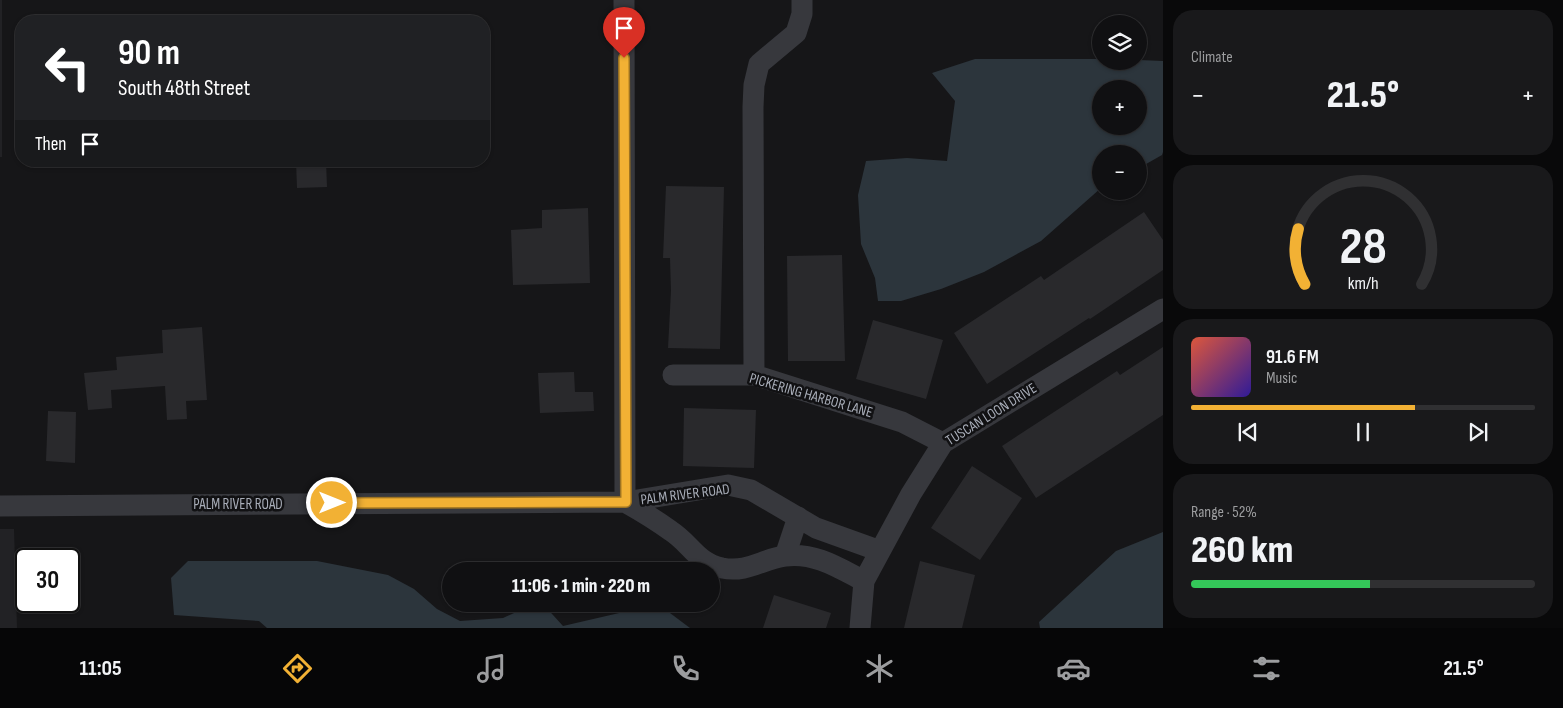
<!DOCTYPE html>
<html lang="en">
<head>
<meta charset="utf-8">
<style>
  :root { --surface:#101012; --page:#19191b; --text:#f1f3f6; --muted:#9c9d9f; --line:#303032; --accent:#f2b134 }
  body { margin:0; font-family:"Sofia Sans Condensed",sans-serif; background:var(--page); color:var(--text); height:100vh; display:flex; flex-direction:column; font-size:19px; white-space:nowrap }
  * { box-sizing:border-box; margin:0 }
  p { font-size:16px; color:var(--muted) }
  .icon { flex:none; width:28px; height:28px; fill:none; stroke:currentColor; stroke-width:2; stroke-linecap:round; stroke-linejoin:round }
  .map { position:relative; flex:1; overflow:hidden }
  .drawer { display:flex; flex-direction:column; gap:10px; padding:10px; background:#09090a; width:400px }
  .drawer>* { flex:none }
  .hud { position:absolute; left:15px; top:15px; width:475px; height:152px; border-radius:20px; box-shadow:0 1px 4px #0004,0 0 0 1px var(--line); background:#202124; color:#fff; overflow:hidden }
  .controls { position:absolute; left:1092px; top:15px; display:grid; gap:10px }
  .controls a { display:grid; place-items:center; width:55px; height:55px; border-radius:50%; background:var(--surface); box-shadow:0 1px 4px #0004,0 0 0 1px var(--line); font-size:25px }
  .speed { position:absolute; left:15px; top:548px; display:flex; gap:10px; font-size:25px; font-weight:700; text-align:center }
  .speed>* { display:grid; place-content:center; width:65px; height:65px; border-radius:50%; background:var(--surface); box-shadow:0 1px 4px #0004,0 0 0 1px var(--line); line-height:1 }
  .speed .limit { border:2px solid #111; border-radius:8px; background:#fff; color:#111 }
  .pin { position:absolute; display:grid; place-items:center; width:42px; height:42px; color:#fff; margin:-51px -21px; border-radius:50% 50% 50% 0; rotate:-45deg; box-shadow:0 0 5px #0007 }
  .pin .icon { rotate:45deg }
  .me { position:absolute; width:55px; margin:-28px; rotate:90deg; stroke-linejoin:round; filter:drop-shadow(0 0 4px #0008) }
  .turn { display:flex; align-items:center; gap:18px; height:105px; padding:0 20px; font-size:22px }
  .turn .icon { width:65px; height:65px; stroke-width:2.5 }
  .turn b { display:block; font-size:35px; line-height:42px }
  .then { display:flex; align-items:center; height:48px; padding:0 20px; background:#0003; gap:10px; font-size:19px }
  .big { font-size:38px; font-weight:800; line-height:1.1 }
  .drawer .widget { flex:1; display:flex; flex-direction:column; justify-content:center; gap:8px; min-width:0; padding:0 18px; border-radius:20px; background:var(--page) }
  .drawer .dial { align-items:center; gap:0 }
  .dial svg { height:130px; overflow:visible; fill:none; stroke:var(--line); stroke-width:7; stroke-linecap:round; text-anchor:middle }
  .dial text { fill:var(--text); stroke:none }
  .song { display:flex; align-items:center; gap:15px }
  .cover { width:60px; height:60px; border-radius:8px; background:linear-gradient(135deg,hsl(10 70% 55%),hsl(250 70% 35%)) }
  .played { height:5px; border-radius:2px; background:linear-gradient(90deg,var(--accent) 65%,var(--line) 65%) }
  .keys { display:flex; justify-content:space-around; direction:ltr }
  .heat { display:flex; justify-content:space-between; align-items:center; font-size:28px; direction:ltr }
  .charge { height:8px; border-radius:4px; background:linear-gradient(90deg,#34c759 52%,var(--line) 0) }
  .trip { position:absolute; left:442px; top:562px; width:278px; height:50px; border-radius:25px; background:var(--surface); box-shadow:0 1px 4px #0004,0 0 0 1px var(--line); font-weight:800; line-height:50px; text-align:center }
  .menu { display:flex; height:80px; justify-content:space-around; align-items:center; background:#060607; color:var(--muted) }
  .menu .icon { width:35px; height:35px }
  .menu .on { color:var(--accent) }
  .menu b { font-size:22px; color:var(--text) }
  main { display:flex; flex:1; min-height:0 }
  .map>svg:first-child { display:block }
  .built { fill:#222225 }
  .water { fill:#2c353c; fill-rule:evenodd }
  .building { fill:#29292c }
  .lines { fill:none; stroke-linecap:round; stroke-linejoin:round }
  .street { stroke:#37383d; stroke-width:21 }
  .route-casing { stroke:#9d7322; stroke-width:12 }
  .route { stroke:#f2b134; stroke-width:9 }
  .labels { text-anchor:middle; stroke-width:5; stroke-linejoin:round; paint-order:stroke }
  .street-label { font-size:15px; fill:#a8adb8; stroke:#111113 }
</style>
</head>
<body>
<main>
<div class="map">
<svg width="1163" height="628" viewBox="0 0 1163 628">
  <rect width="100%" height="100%" fill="#161618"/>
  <!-- built -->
  <path class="built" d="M0 0H2V157H0Z
    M0 529H14L17 628H0Z"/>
  <!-- water -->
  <path class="water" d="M975 59H1101V61H1139V60L1163 61V152L1162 155 1139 168V154H1101V188L1041 241 984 272 941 289 901 301H878L875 278 861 244 858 195 866 161 907 158 947 161 955 101 932 73ZM1101 89H1139V126H1101Z
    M1163 532V628H1040L1039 622 1116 551Z
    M188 561H317L388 575 414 589 437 609 460 621 503 618 534 604H543L563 626 658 604 690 628H267L259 621 174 615 171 578Z"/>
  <!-- building -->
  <path class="building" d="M296 161H326L327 187 297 188Z
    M666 186 724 187 720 349 668 348 671 291 670 258H663Z
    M588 208 590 283 513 285 511 230 542 228V210Z
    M1144 212 1163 240V270L1090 319 1089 318 987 384 954 333 1041 276 1044 280Z
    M842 255 845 361H788L787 256Z
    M873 320 943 340 926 399 856 379Z
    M202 327 207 400 186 401 187 419 167 420 165 386 111 390 112 408 88 410 84 373 117 370 116 357 163 353 162 330Z
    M1163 347V415L1036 498 1002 446 1117 371 1120 375Z
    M574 372 575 392H593L594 411 540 413 538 373Z
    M684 408 756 410 754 468 683 466Z
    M48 411 76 412 75 463 46 461Z
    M972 466 1022 498 980 560 931 528Z
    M920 561 975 575 962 628H904Z
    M774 595 831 613 826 628H763Z"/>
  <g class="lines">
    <!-- street -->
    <path class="street" d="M624 0 625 502
      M673 375H754L902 422 943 443
      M754 375 753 107 754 85 759 64 796 33 802 14V0
      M625 502C641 511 656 520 671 531 691 544 696 562 722 568 748 573 762 559 785 556 815 552 839 568 864 581
      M0 506 625 502 728 485 751 490 816 528 880 551
      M785 556 798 517
      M860 628 864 581 911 494 943 443 1163 309"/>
  </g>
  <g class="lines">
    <!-- route casing -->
    <g class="route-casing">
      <path id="route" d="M332 503 626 502 624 58"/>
    </g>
    <!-- route -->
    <use href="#route" class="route"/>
  </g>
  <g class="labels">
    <!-- street labels -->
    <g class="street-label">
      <text transform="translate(811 395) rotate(16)" y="5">PICKERING HARBOR LANE</text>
      <text transform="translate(991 414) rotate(-32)" y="5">TUSCAN LOON DRIVE</text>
      <text transform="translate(685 494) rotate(-7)" y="5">PALM RIVER ROAD</text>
      <text x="238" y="509">PALM RIVER ROAD</text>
    </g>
  </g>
</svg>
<div class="controls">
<a><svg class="icon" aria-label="layers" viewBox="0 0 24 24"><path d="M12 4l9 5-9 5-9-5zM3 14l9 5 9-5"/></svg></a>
<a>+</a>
<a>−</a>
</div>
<div class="speed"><div class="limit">30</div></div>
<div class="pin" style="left:624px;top:58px;background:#d93025"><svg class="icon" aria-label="arrive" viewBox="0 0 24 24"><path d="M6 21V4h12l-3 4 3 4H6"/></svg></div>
<svg class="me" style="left:332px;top:503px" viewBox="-20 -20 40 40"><circle r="17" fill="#f2b134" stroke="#fff" stroke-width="3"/><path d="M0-11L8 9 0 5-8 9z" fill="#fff"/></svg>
<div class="trip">11:06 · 1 min · 220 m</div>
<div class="hud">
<div class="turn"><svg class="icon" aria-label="left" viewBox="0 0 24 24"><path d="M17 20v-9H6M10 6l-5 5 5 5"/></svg><div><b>90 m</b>South 48th Street</div></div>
<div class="then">Then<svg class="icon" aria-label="arrive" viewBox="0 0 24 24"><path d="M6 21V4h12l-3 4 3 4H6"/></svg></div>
</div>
</div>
<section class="drawer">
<div class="widget"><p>Climate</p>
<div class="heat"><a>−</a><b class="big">21.5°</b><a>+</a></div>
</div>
<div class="widget dial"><svg viewBox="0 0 100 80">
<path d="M14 69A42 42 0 1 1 86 69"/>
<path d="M14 69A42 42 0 0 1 10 35" stroke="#f2b134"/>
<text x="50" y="56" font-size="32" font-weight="700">28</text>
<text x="50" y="72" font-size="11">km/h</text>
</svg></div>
<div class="widget">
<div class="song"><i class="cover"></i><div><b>91.6 FM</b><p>Music</p></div></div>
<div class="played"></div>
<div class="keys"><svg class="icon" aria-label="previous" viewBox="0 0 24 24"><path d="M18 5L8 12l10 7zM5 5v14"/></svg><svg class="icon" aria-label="pause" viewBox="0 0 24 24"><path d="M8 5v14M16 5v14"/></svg><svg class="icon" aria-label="next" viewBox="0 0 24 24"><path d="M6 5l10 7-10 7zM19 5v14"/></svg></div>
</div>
<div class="widget"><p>Range · 52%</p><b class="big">260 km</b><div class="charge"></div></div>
</section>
</main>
<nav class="menu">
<b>11:05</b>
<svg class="icon on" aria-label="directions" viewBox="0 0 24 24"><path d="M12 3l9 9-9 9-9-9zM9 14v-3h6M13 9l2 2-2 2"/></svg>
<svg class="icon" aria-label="music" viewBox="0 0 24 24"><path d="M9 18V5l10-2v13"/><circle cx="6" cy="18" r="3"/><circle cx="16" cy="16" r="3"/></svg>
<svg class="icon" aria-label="phone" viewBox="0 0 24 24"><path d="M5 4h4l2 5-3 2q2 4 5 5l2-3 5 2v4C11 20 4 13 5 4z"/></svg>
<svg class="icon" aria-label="climate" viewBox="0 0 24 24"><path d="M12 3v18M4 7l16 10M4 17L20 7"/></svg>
<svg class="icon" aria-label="car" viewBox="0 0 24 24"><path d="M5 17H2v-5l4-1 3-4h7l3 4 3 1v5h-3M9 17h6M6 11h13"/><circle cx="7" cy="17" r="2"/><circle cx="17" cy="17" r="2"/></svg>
<svg class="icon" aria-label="filters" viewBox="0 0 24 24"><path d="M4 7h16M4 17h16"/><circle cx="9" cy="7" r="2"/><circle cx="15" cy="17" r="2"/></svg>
<b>21.5°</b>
</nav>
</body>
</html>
